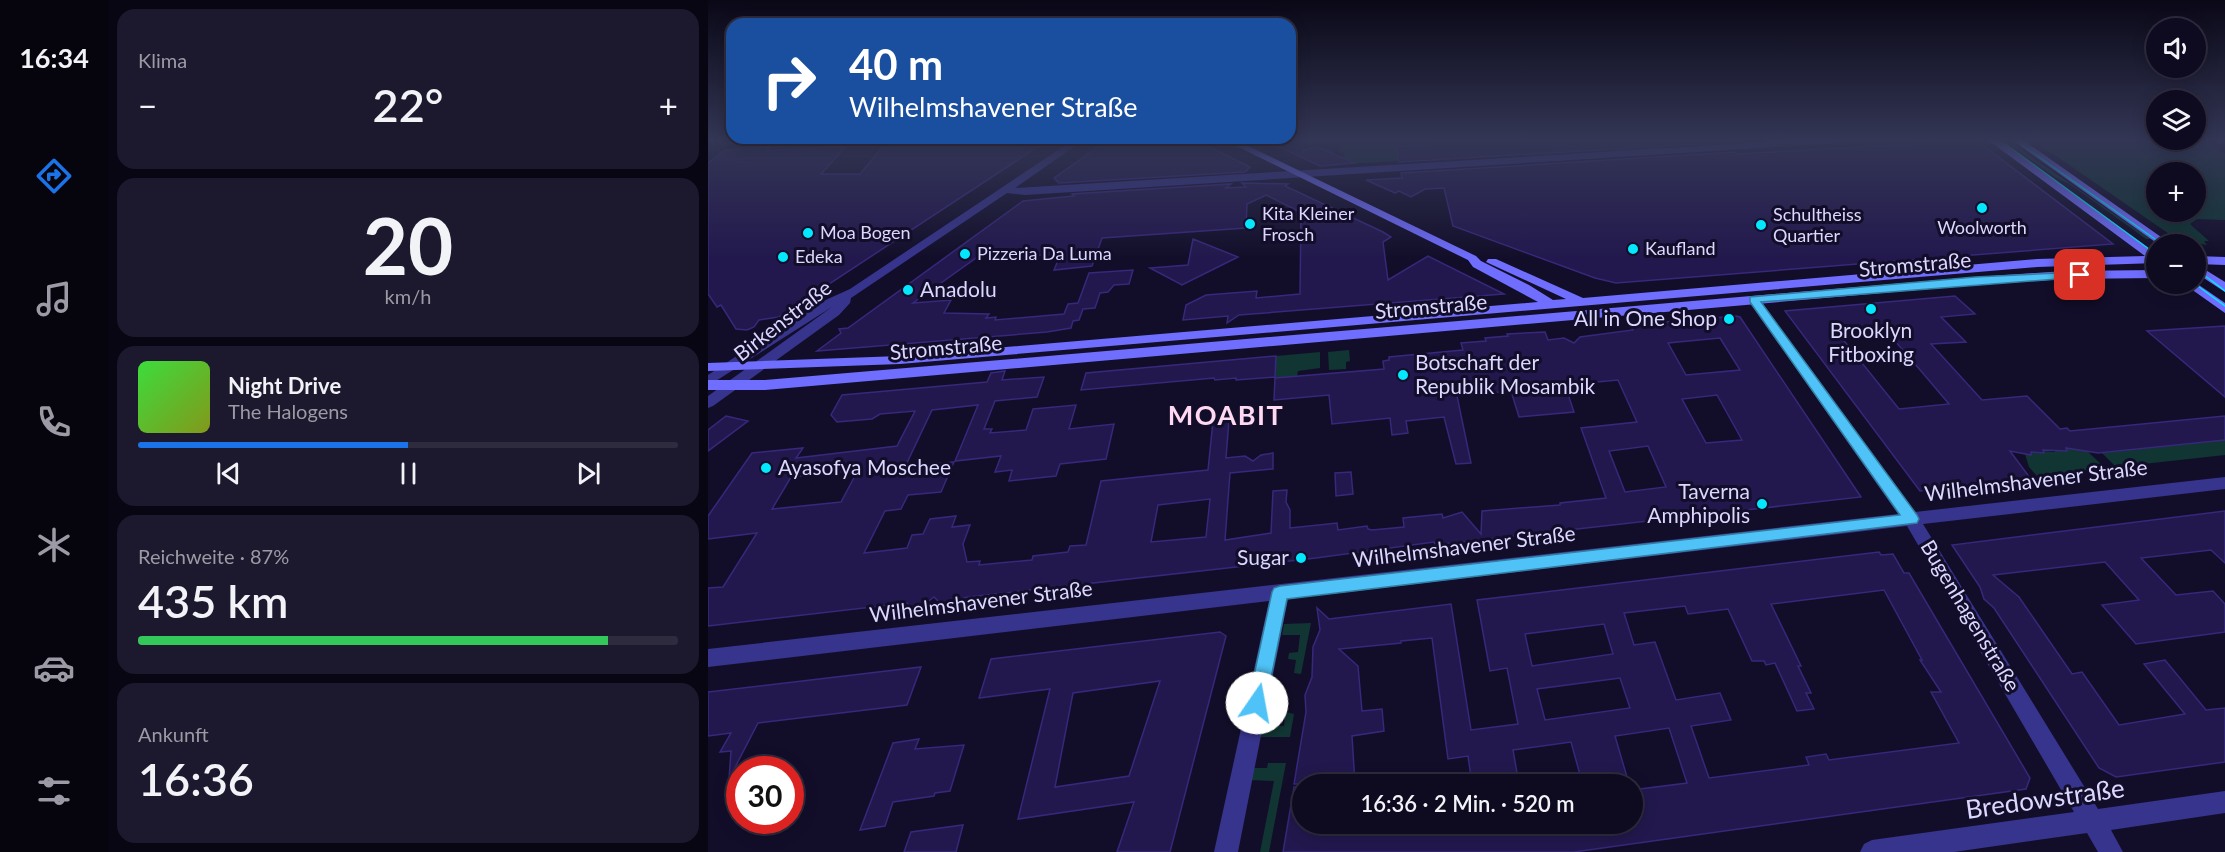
<!DOCTYPE html>
<html lang="de">
<head>
<meta charset="utf-8">
<style>
  :root { --surface:#0e0a20; --page:#1c182d; --text:#f1f3f6; --muted:#9b9aa5; --line:#2e2b3e; --accent:#1a73e8 }
  body { margin:0; font-family:Lato,sans-serif; background:var(--page); color:var(--text); height:100vh; display:flex; flex-direction:column; font-size:22px; white-space:nowrap }
  * { box-sizing:border-box; margin:0 }
  p { font-size:20px; color:var(--muted) }
  .icon { flex:none; width:33px; height:33px; fill:none; stroke:currentColor; stroke-width:2; stroke-linecap:round; stroke-linejoin:round }
  .map { position:relative; flex:1; overflow:hidden }
  .drawer { display:flex; flex-direction:column; gap:9px; padding:9px; background:#080612; width:600px }
  .drawer>* { flex:none }
  .banner { position:absolute; left:18px; top:18px; width:570px; height:126px; border-radius:18px; box-shadow:0 3px 15px #0003,0 0 0 2px var(--line); background:#1a4fa0; color:#fff; overflow:hidden }
  .tools { position:absolute; left:1438px; top:18px; display:grid; gap:12px }
  .tools a { display:grid; place-items:center; width:60px; height:60px; border-radius:50%; background:var(--surface); box-shadow:0 3px 15px #0003,0 0 0 2px var(--line); font-size:30px }
  .speed { position:absolute; left:18px; top:756px; display:flex; gap:12px; font-size:30px; font-weight:700; text-align:center }
  .speed>* { display:grid; place-content:center; width:78px; height:78px; border-radius:50%; background:var(--surface); box-shadow:0 3px 15px #0003,0 0 0 2px var(--line); line-height:1 }
  .speed .limit { border:9px solid #d22; background:#fff; color:#111 }
  .pin { position:absolute; display:grid; place-items:center; width:51px; height:51px; color:#fff; margin:-26px; border-radius:12px; box-shadow:0 3px 9px #0006 }
  .me { position:absolute; width:66px; margin:-33px; rotate:12deg; stroke-linejoin:round; filter:drop-shadow(0 0 4px #0008) }
  .turn { display:flex; align-items:center; gap:21px; height:126px; padding:0 24px; font-size:27px }
  .turn .icon { width:78px; height:78px; stroke-width:2.5 }
  .turn b { display:block; font-size:42px; line-height:51px }
  .big { font-size:45px; font-weight:600; line-height:1.1 }
  .drawer .card { flex:1; display:flex; flex-direction:column; justify-content:center; gap:9px; min-width:0; padding:0 21px; border-radius:18px; background:var(--page) }
  .drawer .dial { align-items:center; gap:0 }
  .dial b { font-size:78px; line-height:1 }
  .song { display:flex; align-items:center; gap:18px }
  .cover { width:72px; height:72px; border-radius:9px; background:linear-gradient(135deg,hsl(120 70% 55%),hsl(70 70% 35%)) }
  .played { height:6px; border-radius:3px; background:linear-gradient(90deg,var(--accent) 50%,var(--line) 50%) }
  .keys { display:flex; justify-content:space-around; direction:ltr }
  .heat { display:flex; justify-content:space-between; align-items:center; font-size:33px; direction:ltr }
  .charge { height:9px; border-radius:4px; background:linear-gradient(90deg,#34c759 87%,var(--line) 0) }
  .trip { position:absolute; left:584px; top:774px; width:351px; height:60px; border-radius:30px; background:var(--surface); box-shadow:0 3px 15px #0003,0 0 0 2px var(--line); font-weight:600; line-height:60px; text-align:center }
  main { display:flex; flex:1; min-height:0 }
  .tabs { display:flex; flex-direction:column; width:108px; justify-content:space-around; align-items:center; background:#06040d; color:var(--muted) }
  .tabs .icon { width:42px; height:42px }
  .tabs .current { color:var(--accent) }
  .tabs b { font-size:27px; color:var(--text) }
  .map>svg:first-child { display:block }
  .green { fill:#103533; fill-rule:evenodd }
  .building { fill:#22184d; stroke:#37287b; stroke-width:1.5; fill-rule:evenodd }
  .lines { fill:none; stroke-linecap:round; stroke-linejoin:round }
  .minor { fill:#37348d; fill-rule:evenodd }
  .secondary { fill:#706eff; fill-rule:evenodd }
  .tram { stroke:#03e8ff; stroke-width:1.5 }
  .route { fill:#4fc3f7; stroke:#337fa1; stroke-width:1.5 }
  .poi-dot { fill:#03e8ff; stroke:#120e2a; stroke-width:2 }
  .labels { text-anchor:middle; stroke-width:6; stroke-linejoin:round; paint-order:stroke }
  .far-poi-label { font-size:18px; fill:#dbd7ff; stroke:#120e2a; text-anchor:start }
  .street-label { font-size:21px; fill:#dbd7ff; stroke:#120e2a }
  .poi-label { font-size:21px; fill:#dbd7ff; stroke:#120e2a; text-anchor:start }
  .near-street-label { font-size:26px; fill:#dbd7ff; stroke:#120e2a }
  .district-label { font-size:27px; font-weight:bold; letter-spacing:1.5px; fill:#ffd9f1; stroke:#120e2a }
</style>
</head>
<body>
<main>
<nav class="tabs">
<b>16:34</b>
<svg class="icon current" aria-label="directions" viewBox="0 0 24 24"><path d="M12 3l9 9-9 9-9-9zM9 14v-3h6M13 9l2 2-2 2"/></svg>
<svg class="icon" aria-label="music" viewBox="0 0 24 24"><path d="M9 18V5l10-2v13"/><circle cx="6" cy="18" r="3"/><circle cx="16" cy="16" r="3"/></svg>
<svg class="icon" aria-label="phone" viewBox="0 0 24 24"><path d="M5 4h4l2 5-3 2q2 4 5 5l2-3 5 2v4C11 20 4 13 5 4z"/></svg>
<svg class="icon" aria-label="climate" viewBox="0 0 24 24"><path d="M12 3v18M4 7l16 10M4 17L20 7"/></svg>
<svg class="icon" aria-label="car" viewBox="0 0 24 24"><path d="M5 17H2v-5l4-1 3-4h7l3 4 3 1v5h-3M9 17h6M6 11h13"/><circle cx="7" cy="17" r="2"/><circle cx="17" cy="17" r="2"/></svg>
<svg class="icon" aria-label="filters" viewBox="0 0 24 24"><path d="M4 7h16M4 17h16"/><circle cx="9" cy="7" r="2"/><circle cx="15" cy="17" r="2"/></svg>
</nav>
<section class="drawer">
<div class="card"><p>Klima</p>
<div class="heat"><a>−</a><b class="big">22°</b><a>+</a></div>
</div>
<div class="card dial"><b>20</b><p>km/h</p></div>
<div class="card">
<div class="song"><i class="cover"></i><div><b>Night Drive</b><p>The Halogens</p></div></div>
<div class="played"></div>
<div class="keys"><svg class="icon" aria-label="previous" viewBox="0 0 24 24"><path d="M18 5L8 12l10 7zM5 5v14"/></svg><svg class="icon" aria-label="pause" viewBox="0 0 24 24"><path d="M8 5v14M16 5v14"/></svg><svg class="icon" aria-label="next" viewBox="0 0 24 24"><path d="M6 5l10 7-10 7zM19 5v14"/></svg></div>
</div>
<div class="card"><p>Reichweite · 87%</p><b class="big">435 km</b><div class="charge"></div></div>
<div class="card"><p>Ankunft</p><b class="big">16:36</b></div>
</section>
<div class="map">
<svg width="1517" height="852" viewBox="0 0 1517 852">
  <rect width="100%" height="100%" fill="#120e2a"/>
  <!-- green -->
  <path class="green" d="M631 140H687L691 161 637 164 636 153H632Z
    M1325 140H1497L1517 154V220L1489 219 1482 224 1501 241H1496L1499 245 1470 240ZM1449 172H1488V212H1449Z
    M1298 142H1302L1443 239H1438L1363 185 1347 177Z
    M641 350 642 361 638 362V369L621 370 620 352Z
    M612 352V368L590 371 589 376 567 378 568 356Z
    M1517 440V455L1408 467 1394 453Z
    M1375 447 1397 468 1329 476 1321 467 1317 454 1323 455V452L1335 453V451L1347 452V449L1358 450V448Z
    M603 623 593 674 586 673 588 660 580 659 581 653 590 652 592 635H574L576 624Z
    M571 710 586 714 582 737H552L554 726H576L577 717H571Z
    M560 763H578L561 852H552L566 781 542 780 545 768H559Z"/>
  <!-- building -->
  <path class="building" d="M203 140H340L71 317 51 320 46 327 39 330 28 329 13 305 9 307 0 294V163L17 150 62 147 58 151 138 146 113 174H152L179 142Z
    M400 140H487L542 167 537 172 351 183 346 178Z
    M557 140H595V151L608 146 646 163 612 166Z
    M723 140H1017L1019 142 691 162 688 146 724 144Z
    M1268 140 1405 244 908 283 887 278 745 226 736 188 717 189 703 197 691 191 687 193 658 180 694 178 693 173 1027 152 1030 154Z
    M534 183 580 184 577 186 675 232 683 237 675 242 680 280 720 256 796 294 531 315 519 323 520 316 475 320 478 305 498 295 549 291 548 298 592 294 593 215 596 214 558 195 539 204 538 228 394 238 384 266 346 270 351 258 282 248 205 303 243 300 236 313 281 314 278 318 288 317 287 320 356 314 360 304 370 303 381 273 425 270 421 284 406 285 400 292 392 293 387 308 375 309 371 320 365 321 363 328 339 332 109 351 133 333 131 329 140 328 315 201 366 196 364 194 523 184 518 188 538 187Z
    M485 239 530 257 474 285 442 268 480 265Z
    M1247 296 1267 314 1233 317 1258 342 1223 344 1274 400 1319 396 1352 429 1359 428 1362 431 1517 416V440L1390 453 1358 448 1359 451 1335 450 1336 453 1323 452V455L1302 451 1322 478 1212 491 1077 311ZM1180 333 1213 371 1241 404 1191 409 1133 337Z
    M1028 316 1032 317 1153 497 727 545 726 542 608 558 260 597 233 604 226 597 213 607 203 608 199 603 0 626V588L15 587 49 533 0 539V516L44 453 95 448 88 458 189 446 207 411 172 414 164 419 129 422 123 415 134 395 279 382 283 373 297 371 294 380 336 377 329 397 287 401 276 429H284L282 433 318 430 325 409 368 405 361 429 406 424 398 459 352 464 348 476 301 481 304 470 287 472 293 456 247 461 270 405 224 410 197 467 246 462 233 492 200 495 193 509 177 511 156 553 199 548 204 535 215 534 222 519 248 516 244 527 262 525 255 544 259 562 272 561 271 565 291 563 324 560 325 556 360 552 362 546 378 545 393 481 500 470 505 421 521 420 518 458 537 456 545 461 553 455 565 453V469L522 473 517 540 563 533 565 491 579 490 578 502 582 510V528L629 523 630 530 659 526 660 529 664 530 696 527 695 518 734 514 735 518 754 512 773 534 774 511 852 505V503L898 498 873 428 929 422 910 380 857 385 866 412 811 417 803 391 749 396 763 463 748 464 736 417 698 421 700 433 684 435 682 418 624 424 621 395 566 400 567 378 676 369 675 361 681 360V357L755 350 753 343 778 341 777 338 800 336 799 334 837 332 840 340 856 338 866 343 872 337 925 330 922 325ZM1012 338 1032 370 978 375 960 343ZM1009 395 1034 440 998 443 974 399ZM940 446 958 487 917 492 901 451ZM150 470 133 502 64 509 83 477ZM502 499 498 537 443 542 450 505Z
    M1517 326V397L1439 331Z
    M568 356 567 377 528 380V378L507 380 506 378 373 390 378 373Z
    M18 416 40 421 0 451V430Z
    M643 472 645 494 628 496 627 473Z
    M1517 511V563L1503 550 1433 558 1468 595 1505 591 1517 604V632L1428 644 1394 605 1431 600 1397 562 1285 575 1311 597 1364 674 1374 672 1411 725 1477 714 1436 664 1457 660 1498 710 1517 708V762L1408 777 1391 768 1286 608 1276 599 1272 587 1244 545Z
    M1171 552 1173 555 1185 554 1196 573H1201L1322 778 1318 789 866 852H575L586 787H594V824H924V790L979 783 961 728 907 736 921 784H877L874 782 863 742 805 750 811 784H764L760 756 740 759 724 638 693 641V643L631 649 650 666 654 711 674 709 676 731 644 736 647 784H586L598 712 597 695 604 677 605 647 612 630 609 608 621 619 743 604 763 730 810 724 799 668 782 671 769 600ZM1176 590 1214 660H1212L1233 692H1223L1251 743 1121 760 1118 754 1098 757 1101 765 1001 778 983 726 1023 720 1012 693 968 700 947 642 926 645 916 613 977 606 980 614 1020 609 1044 661H1056L1058 665 1067 663 1089 711 1106 709 1098 693H1103L1090 666H1093L1063 604ZM896 624 905 654 824 666 817 634ZM912 678 922 708 837 720 829 689Z
    M512 632 518 636 462 852H409L426 802 310 819 342 689 271 698 283 659ZM452 681 421 776 347 787 365 693Z
    M213 667 199 705 50 723 21 779 23 751 12 752 23 733 0 736V692Z
    M211 739 207 749 256 745 242 791 227 793 226 796 185 802 177 826 152 830 185 743Z
    M255 825 248 852H196L203 832Z"/>
  <g class="lines">
    <!-- minor -->
    <path class="minor" d="M365 140H376L307 188 1090 140H1135L1130 143 317 195 299 193 143 298 142 303 131 315 5 406 0 408V396L124 307 0 386V375L102 307 142 289Z
      M1046 296 1050 297 1207 512 1517 477V489L1215 524 1390 809 1517 791V813L1403 830 1415 852H1390L1379 833 1246 852H1152L1156 844 1164 840 1366 812 1199 526 580 599 530 852H506L561 601 0 667V649L1190 514 1040 300Z"/>
    <!-- secondary -->
    <path class="secondary" d="M516 140H528L768 256 773 261 821 285 845 300 858 299 778 262 780 259H788L875 298 1329 259 1437 256 1280 140H1291L1449 254V263L1329 267 192 364 0 371V363L192 356 830 302 765 267 760 260Z
      M1304 140H1315L1463 244H1450Z
      M1488 256 1517 257V265L1488 264 1517 282V292L1488 273Z
      M1449 270V278L1357 279 1267 285 57 390H0V380H57L1267 277 1357 271Z
      M1488 283 1517 303V313L1476 284Z"/>
    <!-- tram -->
    <path class="tram" d="M1292 140 1449 255
      M1307 140 1454 244
      M1488 269 1517 291
      M1487 284 1517 306"/>
  </g>
  <!-- sky -->
  <linearGradient id="sky" x2="0" y2="1"><stop stop-color="#0a0817"/><stop offset="0.54" stop-color="#333655"/><stop offset="1" stop-color="#333655" stop-opacity="0"/></linearGradient>
  <rect width="1517" height="259" fill="url(#sky)"/>
  <!-- route -->
  <path class="route" d="M1372 272 1377 275 1376 277 1053 302 1209 515 1211 519 1209 523 579 599 558 703 556 709 549 712 542 709 540 703 564 592 566 588 572 586 1192 515 1042 302V297L1267 277Z"/>
  <!-- markers -->
  <g class="poi-dot">
    <circle cx="1274" cy="208" r="6"/>
    <circle cx="542" cy="224" r="6"/>
    <circle cx="1053" cy="225" r="6"/>
    <circle cx="100" cy="233" r="6"/>
    <circle cx="925" cy="249" r="6"/>
    <circle cx="257" cy="254" r="6"/>
    <circle cx="75" cy="257" r="6"/>
    <circle cx="200" cy="290" r="6"/>
    <circle cx="1163" cy="309" r="6"/>
    <circle cx="1021" cy="319" r="6"/>
    <circle cx="695" cy="375" r="6"/>
    <circle cx="58" cy="468" r="6"/>
    <circle cx="1054" cy="504" r="6"/>
    <circle cx="593" cy="558" r="6"/>
  </g>
  <g class="labels">
    <!-- far-poi labels -->
    <g class="far-poi-label">
      <text x="554" y="220">Kita Kleiner<tspan x="554" dy="21">Frosch</tspan></text>
      <text x="1065" y="221">Schultheiss<tspan x="1065" dy="21">Quartier</tspan></text>
      <text x="1274" y="234" text-anchor="middle">Woolworth</text>
      <text x="112" y="239">Moa Bogen</text>
      <text x="937" y="255">Kaufland</text>
      <text x="269" y="260">Pizzeria Da Luma</text>
      <text x="87" y="263">Edeka</text>
    </g>
    <!-- street labels -->
    <g class="street-label">
      <text transform="translate(1207 265) rotate(-5)" y="7">Stromstraße</text>
      <text transform="translate(723 307) rotate(-5)" y="7">Stromstraße</text>
      <text transform="translate(75 321) rotate(-38)" y="7">Birkenstraße</text>
      <text transform="translate(238 348) rotate(-5)" y="7">Stromstraße</text>
      <text transform="translate(1328 481) rotate(-7)" y="7">Wilhelmshavener Straße</text>
      <text transform="translate(756 547) rotate(-7)" y="7">Wilhelmshavener Straße</text>
      <text transform="translate(273 602) rotate(-7)" y="7">Wilhelmshavener Straße</text>
      <text transform="translate(1262 616) rotate(59)" y="7">Bugenhagenstraße</text>
    </g>
    <!-- poi labels -->
    <g class="poi-label">
      <text x="212" y="297">Anadolu</text>
      <text x="1009" y="326" text-anchor="end">All in One Shop</text>
      <text x="1163" y="338" text-anchor="middle">Brooklyn<tspan x="1163" dy="24">Fitboxing</tspan></text>
      <text x="707" y="370">Botschaft der<tspan x="707" dy="24">Republik Mosambik</tspan></text>
      <text x="70" y="475">Ayasofya Moschee</text>
      <text x="1042" y="499" text-anchor="end">Taverna<tspan x="1042" dy="24">Amphipolis</tspan></text>
      <text x="581" y="565" text-anchor="end">Sugar</text>
    </g>
    <!-- near-street labels -->
    <g class="near-street-label">
      <text transform="translate(1337 799) rotate(-8)" y="9">Bredowstraße</text>
    </g>
    <!-- district labels -->
    <g class="district-label">
      <text x="518" y="425">MOABIT</text>
    </g>
  </g>
</svg>
<div class="tools">
<a><svg class="icon" aria-label="sound" viewBox="0 0 24 24"><path d="M4 9h4l5-4v14l-5-4H4zM17 9q2 3 0 6"/></svg></a>
<a><svg class="icon" aria-label="layers" viewBox="0 0 24 24"><path d="M12 4l9 5-9 5-9-5zM3 14l9 5 9-5"/></svg></a>
<a>+</a>
<a>−</a>
</div>
<div class="speed"><div class="limit">30</div></div>
<div class="pin" style="left:1372px;top:275px;background:#d93025"><svg class="icon" aria-label="arrive" viewBox="0 0 24 24"><path d="M6 21V4h12l-3 4 3 4H6"/></svg></div>
<svg class="me" style="left:549px;top:703px" viewBox="-20 -20 40 40"><circle r="19" fill="#fff"/><path d="M0-13L10 11 0 6-10 11z" fill="#4fc3f7"/></svg>
<div class="trip">16:36 · 2 Min. · 520 m</div>
<div class="banner">
<div class="turn"><svg class="icon" aria-label="right" viewBox="0 0 24 24"><path d="M7 20v-9h11M14 6l5 5-5 5"/></svg><div><b>40 m</b>Wilhelmshavener Straße</div></div>
</div>
</div>
</main>
</body>
</html>
